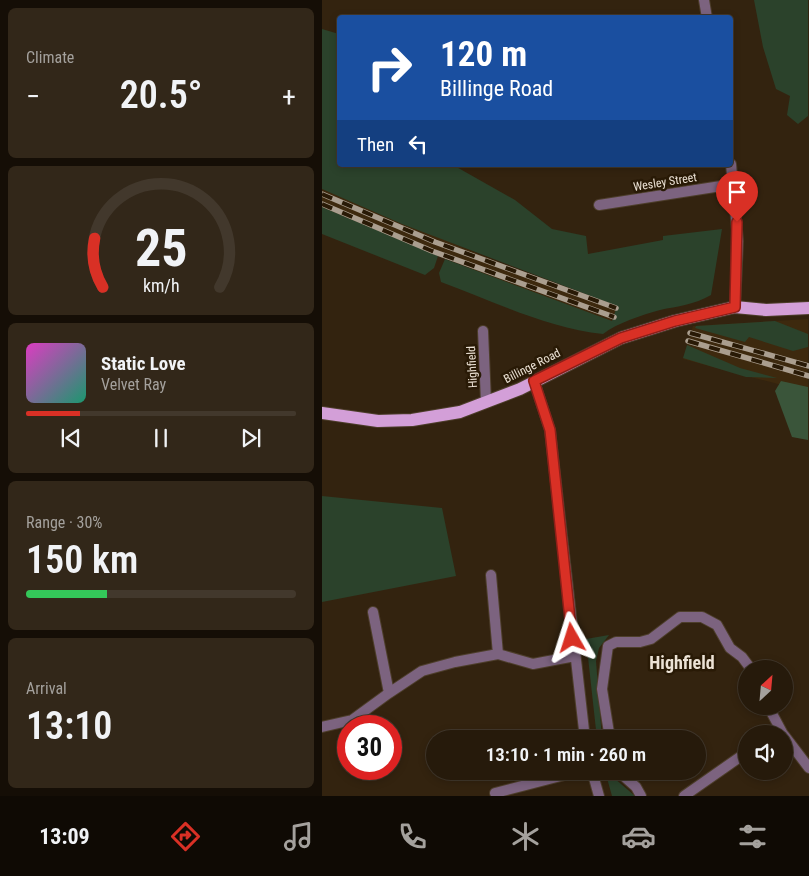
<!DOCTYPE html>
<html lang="en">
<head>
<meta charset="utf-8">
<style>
  :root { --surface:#261a0b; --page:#322719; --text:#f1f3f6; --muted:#a4a19d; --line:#42382c; --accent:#d93025 }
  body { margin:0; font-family:"Roboto Condensed",sans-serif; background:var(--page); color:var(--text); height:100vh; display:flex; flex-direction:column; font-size:19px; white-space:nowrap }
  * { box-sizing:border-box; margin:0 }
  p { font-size:16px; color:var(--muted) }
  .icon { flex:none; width:28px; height:28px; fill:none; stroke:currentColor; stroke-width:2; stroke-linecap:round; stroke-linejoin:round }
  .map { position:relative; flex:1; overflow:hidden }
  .details { display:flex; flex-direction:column; gap:8px; padding:8px; background:#150e06; width:322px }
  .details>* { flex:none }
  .banner { position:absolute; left:15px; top:15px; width:396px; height:152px; border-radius:5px; box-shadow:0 2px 8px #0003,0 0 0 1px var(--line); background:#1a4fa0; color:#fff; overflow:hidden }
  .needle { width:32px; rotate:26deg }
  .fabs { position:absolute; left:416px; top:660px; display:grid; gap:10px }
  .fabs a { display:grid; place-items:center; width:55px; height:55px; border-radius:50%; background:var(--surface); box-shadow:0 2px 8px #0003,0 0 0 1px var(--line); font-size:25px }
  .speed { position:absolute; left:15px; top:715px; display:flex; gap:10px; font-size:25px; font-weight:700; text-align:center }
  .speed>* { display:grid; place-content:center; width:65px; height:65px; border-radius:50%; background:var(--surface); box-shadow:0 2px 8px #0003,0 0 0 1px var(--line); line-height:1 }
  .speed .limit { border:8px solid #d22; background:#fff; color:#111 }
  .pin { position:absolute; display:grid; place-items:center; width:42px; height:42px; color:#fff; margin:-51px -21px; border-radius:50% 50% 50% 0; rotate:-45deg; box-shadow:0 0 5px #0007 }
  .pin .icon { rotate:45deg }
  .me { position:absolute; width:55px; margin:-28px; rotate:354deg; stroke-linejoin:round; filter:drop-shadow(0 0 4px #0008) }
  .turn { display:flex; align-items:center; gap:18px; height:105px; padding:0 20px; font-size:22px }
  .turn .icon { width:65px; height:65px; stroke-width:2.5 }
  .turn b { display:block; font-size:35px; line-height:42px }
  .then { display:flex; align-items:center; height:48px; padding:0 20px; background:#0003; gap:10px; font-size:19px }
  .big { font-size:38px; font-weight:600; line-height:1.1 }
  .details .widget { flex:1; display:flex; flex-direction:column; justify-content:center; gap:8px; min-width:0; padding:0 18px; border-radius:8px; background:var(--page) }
  .details .dial { align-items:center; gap:0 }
  .dial svg { height:130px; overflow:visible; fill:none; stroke:var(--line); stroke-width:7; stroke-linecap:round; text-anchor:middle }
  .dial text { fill:var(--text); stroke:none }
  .song { display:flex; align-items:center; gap:15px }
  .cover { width:60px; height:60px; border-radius:8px; background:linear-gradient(135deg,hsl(310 70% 55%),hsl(160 70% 35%)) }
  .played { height:5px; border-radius:2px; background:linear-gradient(90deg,var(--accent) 20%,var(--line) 20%) }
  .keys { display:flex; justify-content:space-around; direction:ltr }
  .heat { display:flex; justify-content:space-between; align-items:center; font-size:28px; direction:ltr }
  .charge { height:8px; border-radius:4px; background:linear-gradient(90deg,#34c759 30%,var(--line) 0) }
  .trip { position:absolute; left:104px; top:730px; width:280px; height:50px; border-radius:25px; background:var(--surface); box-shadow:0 2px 8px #0003,0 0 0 1px var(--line); font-weight:600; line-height:50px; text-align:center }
  .tabs { display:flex; height:80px; justify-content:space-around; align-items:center; background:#0f0a04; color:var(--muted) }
  .tabs .icon { width:35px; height:35px }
  .tabs .current { color:var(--accent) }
  .tabs b { font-size:22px; color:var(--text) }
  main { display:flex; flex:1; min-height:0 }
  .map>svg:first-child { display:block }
  .built { fill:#3d290e }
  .green { fill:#2b422b }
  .forest { fill:#3a553a }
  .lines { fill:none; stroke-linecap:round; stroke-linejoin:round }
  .minor-casing { stroke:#4d3e2b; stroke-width:12 }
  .tertiary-casing { stroke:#4d3e2b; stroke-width:12 }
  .primary-casing { stroke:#4d3e2b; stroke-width:14 }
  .minor { stroke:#7c637f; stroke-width:10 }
  .tertiary { stroke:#7c637f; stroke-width:10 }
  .primary { stroke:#d39fd8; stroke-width:12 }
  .rail-casing { stroke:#aa9e8f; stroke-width:5.5 }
  .rail { stroke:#291a06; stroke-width:4; stroke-dasharray:11; stroke-linecap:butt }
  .route-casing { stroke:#8d1f18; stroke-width:12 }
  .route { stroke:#d93025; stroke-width:9 }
  .labels { text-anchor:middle; stroke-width:5; stroke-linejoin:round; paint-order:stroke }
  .street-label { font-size:12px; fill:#ece2d5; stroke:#291a06 }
  .district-label { font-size:18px; font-weight:bold; fill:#ece2d5; stroke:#291a06 }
</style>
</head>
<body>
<main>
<section class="details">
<div class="widget"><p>Climate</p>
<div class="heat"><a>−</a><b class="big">20.5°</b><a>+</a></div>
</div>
<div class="widget dial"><svg viewBox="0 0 100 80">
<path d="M14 69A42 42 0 1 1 86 69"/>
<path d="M14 69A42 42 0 0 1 9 39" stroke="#d93025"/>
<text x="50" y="56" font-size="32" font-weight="700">25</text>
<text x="50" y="72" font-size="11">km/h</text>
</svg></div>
<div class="widget">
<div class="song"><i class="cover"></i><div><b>Static Love</b><p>Velvet Ray</p></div></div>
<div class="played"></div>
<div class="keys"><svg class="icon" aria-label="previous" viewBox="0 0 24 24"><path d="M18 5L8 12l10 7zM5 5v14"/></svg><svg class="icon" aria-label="pause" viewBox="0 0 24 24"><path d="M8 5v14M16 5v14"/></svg><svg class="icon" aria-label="next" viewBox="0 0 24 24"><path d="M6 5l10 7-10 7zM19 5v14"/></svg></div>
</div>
<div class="widget"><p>Range · 30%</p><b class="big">150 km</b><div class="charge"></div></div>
<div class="widget"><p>Arrival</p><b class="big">13:10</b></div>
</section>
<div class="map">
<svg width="487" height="796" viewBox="0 0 487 796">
  <rect width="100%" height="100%" fill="#33230f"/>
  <!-- built -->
  <path class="built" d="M0 189 186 266 295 306 290 321 180 281 30 221 0 207Z
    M486 319V392L361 359 371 326Z"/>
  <!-- green -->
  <path class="green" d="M432 0H486V116L476 124 465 115 468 96 454 89 441 47Z
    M0 29 17 34 18 165H131L193 200 230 229 264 236 266 254 341 240V236L400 229 389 295C372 305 356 306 338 310 320 315 295 323 281 334 225 328 171 301 119 282L117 273 123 259 290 321 295 306 80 224 0 189Z
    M0 207 116 256 112 268 103 275 0 234Z
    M453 321 486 334V347L471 351 427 337 423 342 373 328 374 326Z
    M365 345 418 368 455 378 424 377 361 358Z
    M0 496 120 508 134 576 0 602Z
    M287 635 277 648 274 661 280 739H275L264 639Z
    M283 771H288L292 778 313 796H290Z"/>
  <!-- forest -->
  <path class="forest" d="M459 381 486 387V440L470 437 453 391Z"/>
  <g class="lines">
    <!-- minor casing -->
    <g class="minor-casing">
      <path id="minor" d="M277 205 412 184
        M161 331 164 402
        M212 381 228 430 263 739
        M169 575 176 654 211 664 253 656
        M51 612 67 693 100 671 133 662 176 654
        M446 706 461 734
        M0 727 30 720 67 693
        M462 735 487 768
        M288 739 280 689 286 646 294 642H318L329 639 358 617H380L395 625 408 648 420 657 429 669
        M270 771 277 796
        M296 771 314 787 319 796
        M173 793 258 771
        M362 796 425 752"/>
    </g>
    <!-- tertiary casing -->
    <g class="tertiary-casing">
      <path id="tertiary" d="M382 0 385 18
        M409 164 416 241 413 307"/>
    </g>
    <!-- primary casing -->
    <g class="primary-casing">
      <path id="primary" d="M0 413 56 421 90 420 138 412 198 389 299 338 353 321 413 307 444 310 487 308"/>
    </g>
    <!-- minor -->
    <use href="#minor" class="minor"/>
    <!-- tertiary -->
    <use href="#tertiary" class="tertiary"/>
    <!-- primary -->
    <use href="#primary" class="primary"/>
    <!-- rail casing -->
    <g class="rail-casing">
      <path id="rail" d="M0 194 113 242 294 308
        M0 204 110 251 292 317
        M368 333 487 366
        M366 341 487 376"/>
    </g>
    <!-- rail -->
    <use href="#rail" class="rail"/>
  </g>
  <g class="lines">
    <!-- route casing -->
    <g class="route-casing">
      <path id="route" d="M250 638 228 430 212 381 299 338 353 321 413 307 415 222"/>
    </g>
    <!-- route -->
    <use href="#route" class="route"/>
  </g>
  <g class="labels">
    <!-- street labels -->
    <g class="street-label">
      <text transform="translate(343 182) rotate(-9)" y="4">Wesley Street</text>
      <text transform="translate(210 366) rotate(-27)" y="4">Billinge Road</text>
      <text transform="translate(150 367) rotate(-93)" y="4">Highfield</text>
    </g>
    <!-- district labels -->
    <g class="district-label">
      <text x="360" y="669">Highfield</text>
    </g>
  </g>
</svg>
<div class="fabs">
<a><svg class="needle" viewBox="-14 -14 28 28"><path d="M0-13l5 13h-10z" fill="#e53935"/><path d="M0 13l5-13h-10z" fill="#a4a19d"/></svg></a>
<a><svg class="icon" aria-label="sound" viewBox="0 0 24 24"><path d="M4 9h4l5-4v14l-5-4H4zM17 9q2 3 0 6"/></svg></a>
</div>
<div class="speed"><div class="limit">30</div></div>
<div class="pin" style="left:415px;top:222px;background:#d93025"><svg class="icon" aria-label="arrive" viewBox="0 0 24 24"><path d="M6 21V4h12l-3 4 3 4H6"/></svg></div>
<svg class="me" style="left:250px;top:638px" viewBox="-20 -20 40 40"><path d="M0-17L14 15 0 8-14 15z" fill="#d93025" stroke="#fff" stroke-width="4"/></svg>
<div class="trip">13:10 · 1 min · 260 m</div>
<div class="banner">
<div class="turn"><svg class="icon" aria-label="right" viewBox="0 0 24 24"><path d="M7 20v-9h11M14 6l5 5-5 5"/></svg><div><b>120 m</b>Billinge Road</div></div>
<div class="then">Then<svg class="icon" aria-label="left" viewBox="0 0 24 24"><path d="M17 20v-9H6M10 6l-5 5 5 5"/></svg></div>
</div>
</div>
</main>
<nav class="tabs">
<b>13:09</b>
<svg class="icon current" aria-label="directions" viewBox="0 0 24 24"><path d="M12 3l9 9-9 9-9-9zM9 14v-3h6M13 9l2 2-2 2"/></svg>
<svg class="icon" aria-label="music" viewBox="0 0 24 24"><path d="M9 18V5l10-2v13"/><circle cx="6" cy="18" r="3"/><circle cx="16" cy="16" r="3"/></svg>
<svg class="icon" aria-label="phone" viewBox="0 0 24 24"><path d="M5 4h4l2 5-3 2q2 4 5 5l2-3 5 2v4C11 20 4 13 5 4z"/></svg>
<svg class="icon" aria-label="climate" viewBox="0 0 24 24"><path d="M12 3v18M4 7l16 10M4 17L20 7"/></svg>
<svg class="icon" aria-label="car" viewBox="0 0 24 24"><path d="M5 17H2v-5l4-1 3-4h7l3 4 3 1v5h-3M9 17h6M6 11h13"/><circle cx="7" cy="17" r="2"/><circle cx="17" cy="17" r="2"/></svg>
<svg class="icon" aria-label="filters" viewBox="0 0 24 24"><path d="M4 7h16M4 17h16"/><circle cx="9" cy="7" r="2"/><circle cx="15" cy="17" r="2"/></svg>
</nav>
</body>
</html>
